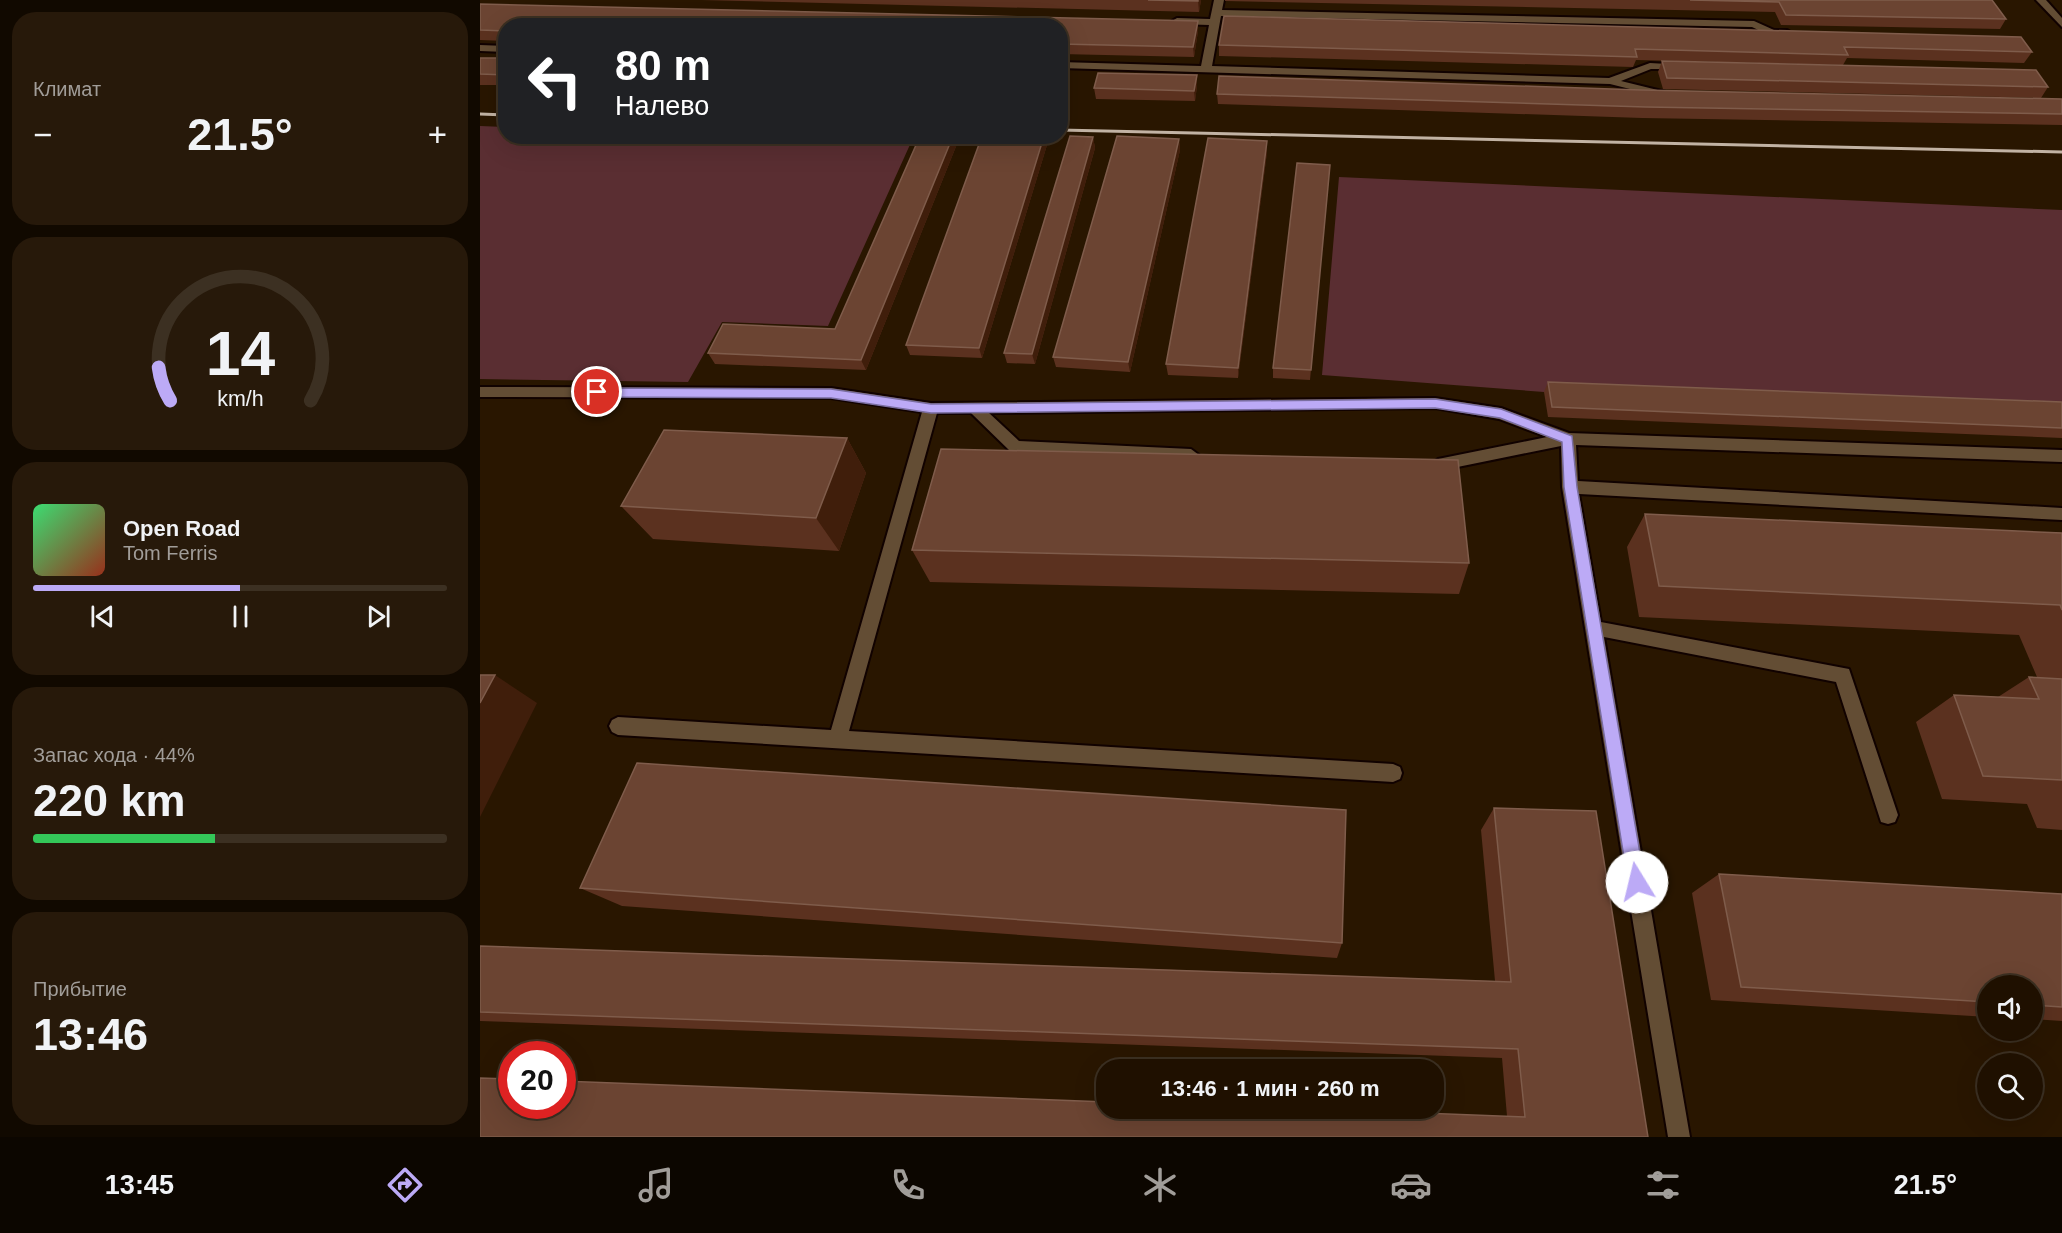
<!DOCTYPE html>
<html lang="ru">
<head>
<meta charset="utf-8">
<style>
  :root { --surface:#1f1000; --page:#27190a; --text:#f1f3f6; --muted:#a19d99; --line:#3c3022; --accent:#bcaaf6 }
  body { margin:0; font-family:Arial,sans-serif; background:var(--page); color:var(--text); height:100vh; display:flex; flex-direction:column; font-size:22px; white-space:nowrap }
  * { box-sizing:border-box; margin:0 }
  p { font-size:20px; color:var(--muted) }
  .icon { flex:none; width:33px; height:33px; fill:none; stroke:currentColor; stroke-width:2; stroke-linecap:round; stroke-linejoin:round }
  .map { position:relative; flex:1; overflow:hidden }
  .details { display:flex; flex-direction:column; gap:12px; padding:12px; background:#110900; width:480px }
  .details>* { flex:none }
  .guide { position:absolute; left:18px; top:18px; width:570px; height:126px; border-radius:24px; box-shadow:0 6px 24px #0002,0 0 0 2px var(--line); background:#202124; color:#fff; overflow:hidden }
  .controls { position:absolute; left:1497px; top:975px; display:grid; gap:12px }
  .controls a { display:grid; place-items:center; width:66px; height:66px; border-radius:50%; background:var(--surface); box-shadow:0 6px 24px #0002,0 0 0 2px var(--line); font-size:30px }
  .speed { position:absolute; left:18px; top:1041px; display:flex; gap:12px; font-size:30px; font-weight:700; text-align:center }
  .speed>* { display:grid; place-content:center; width:78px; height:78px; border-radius:50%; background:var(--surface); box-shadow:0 6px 24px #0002,0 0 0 2px var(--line); line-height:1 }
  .speed .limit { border:9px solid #d22; background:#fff; color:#111 }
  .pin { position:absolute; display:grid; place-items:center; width:51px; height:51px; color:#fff; margin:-26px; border:3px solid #fff; border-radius:50%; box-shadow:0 2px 6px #0007 }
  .me { position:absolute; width:66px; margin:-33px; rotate:351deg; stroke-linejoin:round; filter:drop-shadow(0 0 4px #0008) }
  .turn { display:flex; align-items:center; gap:21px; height:126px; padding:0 18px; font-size:27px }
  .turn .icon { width:78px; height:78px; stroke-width:2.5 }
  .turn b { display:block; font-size:42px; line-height:51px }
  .big { font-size:45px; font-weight:700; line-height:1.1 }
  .details .tile { flex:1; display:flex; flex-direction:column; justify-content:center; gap:9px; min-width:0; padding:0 21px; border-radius:24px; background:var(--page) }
  .details .dial { align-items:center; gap:0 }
  .dial svg { height:156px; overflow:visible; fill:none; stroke:var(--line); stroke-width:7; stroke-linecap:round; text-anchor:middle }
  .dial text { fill:var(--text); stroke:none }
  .song { display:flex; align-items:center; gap:18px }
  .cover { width:72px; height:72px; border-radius:9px; background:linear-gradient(135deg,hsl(140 70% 55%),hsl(10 70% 35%)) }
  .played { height:6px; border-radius:3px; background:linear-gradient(90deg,var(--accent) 50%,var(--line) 50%) }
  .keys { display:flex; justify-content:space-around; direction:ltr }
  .heat { display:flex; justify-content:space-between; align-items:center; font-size:33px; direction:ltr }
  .charge { height:9px; border-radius:4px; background:linear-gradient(90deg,#34c759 44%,var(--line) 0) }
  .trip { position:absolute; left:616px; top:1059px; width:348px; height:60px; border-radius:24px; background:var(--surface); box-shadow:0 6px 24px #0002,0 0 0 2px var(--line); font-weight:700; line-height:60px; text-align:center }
  .dock { display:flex; height:96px; justify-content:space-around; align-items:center; background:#0c0600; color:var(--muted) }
  .dock .icon { width:42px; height:42px }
  .dock .selected { color:var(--accent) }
  .dock b { font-size:27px; color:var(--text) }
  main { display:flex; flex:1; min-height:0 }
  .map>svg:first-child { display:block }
  .green { fill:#5a2e32 }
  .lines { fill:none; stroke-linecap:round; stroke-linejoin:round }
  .service-casing { stroke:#110200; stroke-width:4 }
  .secondary-casing { stroke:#110200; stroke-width:4 }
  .service { fill:#634d34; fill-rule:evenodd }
  .secondary { fill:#634d34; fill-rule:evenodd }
  .rail { stroke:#c2b3a4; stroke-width:3 }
  .wall { fill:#5b311f }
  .shaded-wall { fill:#401e0b }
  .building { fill:#6b4432; stroke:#7f5c4b; stroke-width:1.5 }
  .route { fill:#bcaaf6; stroke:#7a6ea0; stroke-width:1.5 }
</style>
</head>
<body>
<main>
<section class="details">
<div class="tile"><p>Климат</p>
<div class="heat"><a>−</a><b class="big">21.5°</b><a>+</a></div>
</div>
<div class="tile dial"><svg viewBox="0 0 100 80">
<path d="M14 69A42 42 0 1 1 86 69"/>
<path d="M14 69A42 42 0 0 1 8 52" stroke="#bcaaf6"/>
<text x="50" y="56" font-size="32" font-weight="700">14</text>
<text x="50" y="72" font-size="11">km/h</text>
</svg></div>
<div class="tile">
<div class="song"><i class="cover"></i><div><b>Open Road</b><p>Tom Ferris</p></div></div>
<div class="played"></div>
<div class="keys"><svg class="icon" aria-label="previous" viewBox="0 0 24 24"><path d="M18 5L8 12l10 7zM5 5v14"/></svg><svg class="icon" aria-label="pause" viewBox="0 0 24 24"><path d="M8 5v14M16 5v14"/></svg><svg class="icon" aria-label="next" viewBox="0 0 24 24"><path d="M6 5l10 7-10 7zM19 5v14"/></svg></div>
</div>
<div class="tile"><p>Запас хода · 44%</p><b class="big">220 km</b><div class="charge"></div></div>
<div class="tile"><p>Прибытие</p><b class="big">13:46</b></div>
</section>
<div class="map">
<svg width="1582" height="1137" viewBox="0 0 1582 1137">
  <rect width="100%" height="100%" fill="#291600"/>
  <!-- green -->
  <path class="green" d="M0 126 25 127 26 136 433 138 348 326 242 322 208 382 0 379Z
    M859 177 1582 210V413L1064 392 842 375Z"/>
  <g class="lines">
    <!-- service casing -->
    <g class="service-casing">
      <path id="service" d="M734 0H744L742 10 1274 21 1294 30H1307L1312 33C1300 42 1284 33 1272 27L741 16 732 66 1129 78 1170 63 1205 65V69H1171L1141 81 1190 93 1192 95 1186 98 1130 84 580 68V62L721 66 729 25 697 24 692 21 697 18 730 19Z
        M0 45 26 46V52L0 51Z
        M0 387 351 388 451 403 955 398 1021 408 1089 433 1582 450V462L1096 445 1098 481 1582 508V520L1099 494 1121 622 1369 669 1418 815 1415 822 1408 824 1401 822 1356 682 1124 637 1210 1137H1188L1082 487 1081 446 958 471 950 465 958 459 1067 437 1019 419 955 408 509 413 539 441 711 449 719 455 711 461 535 453 530 451 491 413H457L369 731 913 764 920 767 922 773 920 779 913 782 138 735 132 732 129 726 132 720 138 717 351 730 442 412 351 398 0 397Z"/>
    </g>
    <!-- secondary casing -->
    <g class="secondary-casing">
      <path id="secondary" d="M1556 0H1566L1582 18V27Z"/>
    </g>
    <!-- service -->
    <use href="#service" class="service"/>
    <!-- secondary -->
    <use href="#secondary" class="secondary"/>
    <!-- rail -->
    <path class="rail" d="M0 114 26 115
      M580 130 1582 152"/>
  </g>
  <!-- wall -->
  <path class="wall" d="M221 0H721L719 12Z
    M745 0H1512L1526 19 1520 29 1301 25 1295 12 745 1Z
    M0 4 718 21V31L714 57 580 54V26H26V41L0 40Z
    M744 16 1552 52 1544 63 1367 58 1363 65 1156 60 1153 67 739 56V45Z
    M0 58H26V85H0Z
    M1182 61 1568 87 1561 98 1183 89 1178 72Z
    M717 86 715 101 616 99 614 88Z
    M1161 90 1582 99V125L1162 118 738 104 737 94Z
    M502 136H565L567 145 502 358 430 355 426 345Z
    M613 137 615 148 555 364 527 363 524 353Z
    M699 139 700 150 650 372 576 367 573 357Z
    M477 144 386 370 235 364 228 353 355 329Z
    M787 152 758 378 688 375 686 364Z
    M850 165 830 380 793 378V368Z
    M1068 382 1582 402V438L1068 417 1064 392Z
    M367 438 386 473 359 551 173 539 141 506Z
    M1165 514 1582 533V830L1557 828 1547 804 1462 799 1436 722 1474 695 1518 697 1549 677H1557L1539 635 1159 617 1147 547Z
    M432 550 989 563 979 594 450 582Z
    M1014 808 1168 1137 1027 1116 1022 1058 0 1021V946L1015 981 1001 830Z
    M1239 874 1582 894V1021L1552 1019V986H1508V1017L1231 1000 1212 893Z
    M100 888 862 943 857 958 142 906Z"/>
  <!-- shaded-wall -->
  <path class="shaded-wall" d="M718 0H721L719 12Z
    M718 21V31L714 57 713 47Z
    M717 75V86L715 101 714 91Z
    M473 136H475L477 144 386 370 381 360Z
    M564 136H565L567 145 502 358 499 348Z
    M613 137 615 148 555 364 552 354Z
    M699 139 700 150 650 372 648 362Z
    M787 141V152L758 378V368Z
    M367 438 386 473 359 551 336 518Z
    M15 675 57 703 0 817V703Z"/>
  <!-- building -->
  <path class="building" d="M668 0H718V1Z
    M1210 0H1512L1526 19 1306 15 1299 2Z
    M0 4 718 21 713 47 580 44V26H26V31L0 30Z
    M744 16 1541 37 1552 52 1364 47 1368 55 1155 49 1157 57 739 45Z
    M0 58H26V75L0 74Z
    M1182 61 1556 70 1568 87 1187 78Z
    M618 73 717 75 714 91 614 88Z
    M739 76 1161 90 1582 99V114L1166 107 737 94Z
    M440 136H473L381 360 228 353 243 324 355 329Z
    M502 136H564L499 348 426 345Z
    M590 136 613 137 552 354 524 353Z
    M637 136 699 139 648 362 573 357Z
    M728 138 787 141 758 368 686 364Z
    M817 163 850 165 831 370 793 368Z
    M1068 382 1582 402V428L1072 407Z
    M184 430 367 438 336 518 141 506Z
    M461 449 978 460 989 563 432 550Z
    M1165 514 1582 533V610L1580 605 1179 586Z
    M0 675H15L0 703Z
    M1549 677 1582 679V780L1503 776 1474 695 1559 699Z
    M157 763 866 810 862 943 100 888Z
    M1014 808 1116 811 1168 1137H0V1078L32 1079V1106H82V1081L627 1102V1108H813L1045 1117 1038 1049 0 1012V946L1031 982Z
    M1239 874 1582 894V1007L1552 1005V986H1508V1002L1261 987Z"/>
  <!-- route -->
  <path class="route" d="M117 388 351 389 451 404 955 399 1021 409 1092 436 1097 487 1165 882 1163 888 1157 891 1151 888 1148 882 1084 487 1082 442 1020 418 955 408 451 413 351 398 117 397 111 392Z"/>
</svg>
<div class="controls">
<a><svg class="icon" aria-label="sound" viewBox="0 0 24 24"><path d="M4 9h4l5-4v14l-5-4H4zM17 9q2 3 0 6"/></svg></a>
<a><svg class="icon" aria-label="search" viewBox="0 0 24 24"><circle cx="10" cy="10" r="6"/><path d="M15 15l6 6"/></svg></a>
</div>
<div class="speed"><div class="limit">20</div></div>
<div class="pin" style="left:117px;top:392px;background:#d93025"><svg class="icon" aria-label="arrive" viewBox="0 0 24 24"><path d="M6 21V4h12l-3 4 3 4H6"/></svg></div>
<svg class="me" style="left:1157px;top:882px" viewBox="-20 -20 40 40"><circle r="19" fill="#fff"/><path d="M0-13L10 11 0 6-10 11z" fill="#bcaaf6"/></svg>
<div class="trip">13:46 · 1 мин · 260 m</div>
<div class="guide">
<div class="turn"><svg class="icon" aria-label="left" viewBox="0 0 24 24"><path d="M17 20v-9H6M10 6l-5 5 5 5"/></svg><div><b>80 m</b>Налево</div></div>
</div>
</div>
</main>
<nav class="dock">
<b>13:45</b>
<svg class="icon selected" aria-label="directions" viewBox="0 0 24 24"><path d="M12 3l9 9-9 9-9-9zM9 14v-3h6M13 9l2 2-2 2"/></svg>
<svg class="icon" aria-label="music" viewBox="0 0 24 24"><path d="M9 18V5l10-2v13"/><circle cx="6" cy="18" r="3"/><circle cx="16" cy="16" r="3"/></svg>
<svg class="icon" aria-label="phone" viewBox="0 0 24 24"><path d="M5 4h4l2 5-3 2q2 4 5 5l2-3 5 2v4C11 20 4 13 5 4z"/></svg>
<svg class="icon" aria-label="climate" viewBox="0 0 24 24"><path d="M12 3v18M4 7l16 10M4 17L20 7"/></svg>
<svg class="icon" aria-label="car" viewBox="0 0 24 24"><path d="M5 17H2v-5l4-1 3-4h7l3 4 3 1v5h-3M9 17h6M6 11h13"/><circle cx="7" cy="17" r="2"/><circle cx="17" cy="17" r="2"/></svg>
<svg class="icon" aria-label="filters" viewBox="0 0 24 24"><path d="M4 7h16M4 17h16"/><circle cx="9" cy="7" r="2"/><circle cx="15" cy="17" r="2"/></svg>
<b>21.5°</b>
</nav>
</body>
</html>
